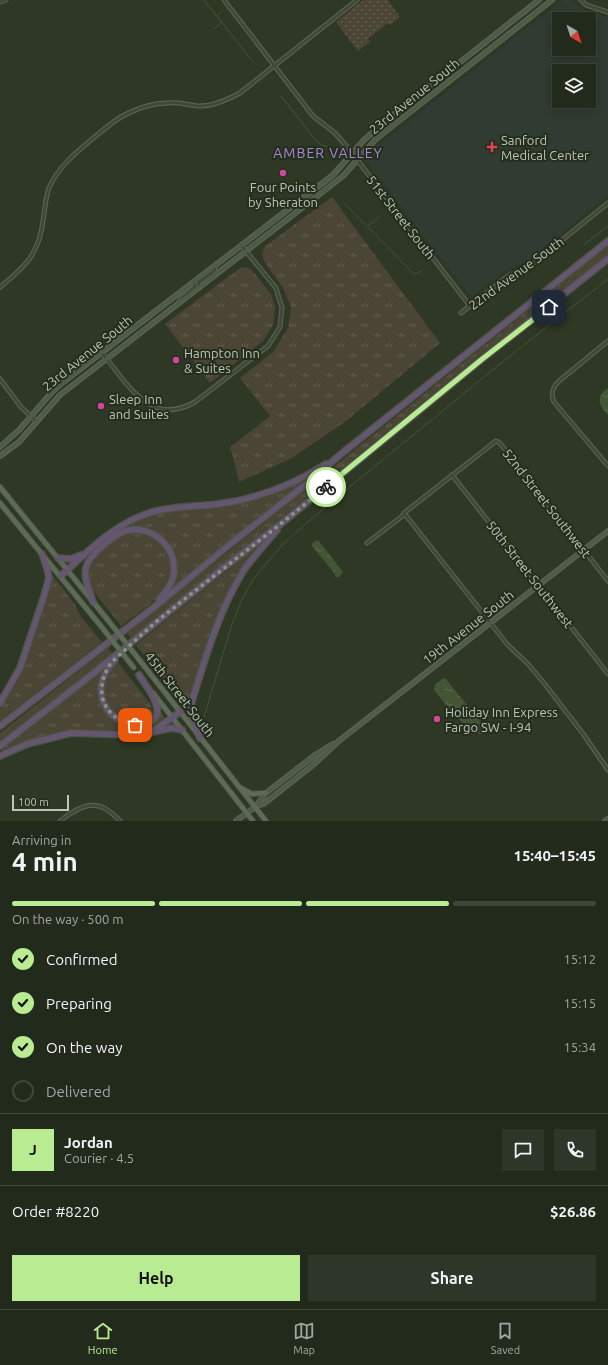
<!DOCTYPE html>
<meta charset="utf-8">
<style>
body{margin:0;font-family:Ubuntu,sans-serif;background:#2e3629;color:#f1f3f6;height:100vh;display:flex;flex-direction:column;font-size:15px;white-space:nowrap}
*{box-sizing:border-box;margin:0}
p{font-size:13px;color:#a2a7a3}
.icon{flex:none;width:22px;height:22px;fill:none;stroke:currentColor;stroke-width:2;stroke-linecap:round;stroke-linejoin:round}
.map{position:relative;height:821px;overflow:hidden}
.sheet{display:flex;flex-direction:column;background:#222a1c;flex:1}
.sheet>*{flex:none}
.needle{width:26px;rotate:141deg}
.buttons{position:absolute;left:552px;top:12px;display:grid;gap:8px}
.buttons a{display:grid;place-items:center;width:44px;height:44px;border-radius:0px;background:#222a1c;box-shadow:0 2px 10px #0003,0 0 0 1px #3f463b;font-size:20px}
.scale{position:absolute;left:12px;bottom:10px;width:57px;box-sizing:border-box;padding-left:4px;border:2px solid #bbc5b4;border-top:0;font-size:11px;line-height:14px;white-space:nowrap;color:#bbc5b4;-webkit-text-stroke:3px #252e1e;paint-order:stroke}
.pin{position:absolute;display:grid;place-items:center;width:34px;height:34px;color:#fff;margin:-17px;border-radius:8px;box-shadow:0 2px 6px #0006}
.courier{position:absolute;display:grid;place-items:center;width:40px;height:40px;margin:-20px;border:3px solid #b8eb92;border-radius:50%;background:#fff;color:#222;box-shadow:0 1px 5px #0007}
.head em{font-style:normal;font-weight:700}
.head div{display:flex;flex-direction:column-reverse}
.head{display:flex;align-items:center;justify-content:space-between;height:68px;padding:0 12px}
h1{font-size:26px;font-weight:700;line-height:30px}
.bar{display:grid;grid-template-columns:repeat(4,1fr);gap:6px 4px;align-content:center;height:48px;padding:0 12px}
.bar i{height:5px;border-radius:3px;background:#3f463b}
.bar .current{background:#b8eb92}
.bar p{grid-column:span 4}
.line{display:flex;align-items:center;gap:10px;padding:0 12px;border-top:1px solid #3f463b}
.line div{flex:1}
.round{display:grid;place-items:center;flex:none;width:42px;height:42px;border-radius:0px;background:#2e3629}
ol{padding:0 12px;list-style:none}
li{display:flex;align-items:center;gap:12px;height:44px}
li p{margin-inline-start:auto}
li .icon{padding:4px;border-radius:50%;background:#b8eb92;color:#111;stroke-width:4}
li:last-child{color:#a2a7a3}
li i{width:22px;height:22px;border:2px solid #3f463b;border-radius:50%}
.action{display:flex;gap:8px;margin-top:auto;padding:8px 12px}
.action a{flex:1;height:46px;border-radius:0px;background:#b8eb92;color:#111;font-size:16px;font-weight:700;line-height:46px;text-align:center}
.action a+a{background:#2e3629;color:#f1f3f6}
.tabs{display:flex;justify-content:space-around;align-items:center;height:56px;border-top:1px solid #3f463b;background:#222a1c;font-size:11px;color:#a2a7a3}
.tabs a{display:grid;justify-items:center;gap:2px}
.tabs .current{color:#b8eb92}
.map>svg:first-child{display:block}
.medical{fill:#303b31;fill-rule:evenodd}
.grass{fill:url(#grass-tufts)}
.park{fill:url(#park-dots)}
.water{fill:url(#water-ripples)}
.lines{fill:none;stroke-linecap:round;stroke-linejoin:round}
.stream{stroke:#435534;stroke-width:1}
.street-casing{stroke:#5e6757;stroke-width:5}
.secondary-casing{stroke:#5e6757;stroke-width:6}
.primary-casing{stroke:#4c5545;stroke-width:6}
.highway-casing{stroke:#4b5444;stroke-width:8}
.street{stroke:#404938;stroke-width:3}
.secondary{stroke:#4f5b47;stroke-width:4}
.primary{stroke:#5f6957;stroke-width:4.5}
.highway{stroke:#64566e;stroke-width:5.5}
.primary-bridge-casing{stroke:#4c5545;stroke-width:6;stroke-linecap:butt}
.primary-bridge{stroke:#5f6957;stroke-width:4.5}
.done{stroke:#8a9482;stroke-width:4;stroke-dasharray:0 7.2}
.route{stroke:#b8eb92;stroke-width:5}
.health-dot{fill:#e0444e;stroke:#252e1e;stroke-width:1.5}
.hotel-dot{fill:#d1479c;stroke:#252e1e;stroke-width:1.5}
.labels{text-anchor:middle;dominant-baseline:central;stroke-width:4;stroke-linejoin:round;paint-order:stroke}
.street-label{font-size:13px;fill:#bbc5b4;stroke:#252e1e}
.poi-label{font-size:13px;fill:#bbc5b4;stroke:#252e1e;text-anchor:start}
.neighbourhood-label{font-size:14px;letter-spacing:1px;fill:#a689d2;stroke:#252e1e}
</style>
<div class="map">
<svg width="608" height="821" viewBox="0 0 608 821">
<defs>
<pattern id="grass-tufts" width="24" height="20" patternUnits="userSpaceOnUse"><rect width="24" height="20" fill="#4a4535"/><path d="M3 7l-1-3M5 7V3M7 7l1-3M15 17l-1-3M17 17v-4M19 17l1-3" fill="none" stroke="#625e50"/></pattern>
<pattern id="park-dots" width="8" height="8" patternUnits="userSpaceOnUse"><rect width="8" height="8" fill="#4a4535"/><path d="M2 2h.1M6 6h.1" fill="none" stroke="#625e50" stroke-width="1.8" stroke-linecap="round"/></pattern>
<pattern id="water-ripples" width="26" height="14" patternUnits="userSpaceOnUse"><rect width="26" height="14" fill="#435534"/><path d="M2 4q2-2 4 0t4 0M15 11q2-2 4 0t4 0" fill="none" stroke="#5c6c4f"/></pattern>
</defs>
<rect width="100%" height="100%" fill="#2e3825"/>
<path class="medical" d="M 562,0 L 571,0 L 576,5 L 589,12 L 608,17 L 608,195 L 532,258 L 523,263 L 504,271 L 471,297 L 365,160 L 380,144 ZM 559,19 L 589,19 L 589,49 L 559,49 ZM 559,71 L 589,71 L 589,101 L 559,101 Z"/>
<g class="grass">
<polygon points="332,197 440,343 346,421 292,458 239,482 232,453 229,448 270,416 240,378 273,352 288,328 291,307 283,288 264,261 262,254 264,247"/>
<polygon points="608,246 608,255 131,639 127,633"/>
<polygon points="246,267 252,270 271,294 275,307 273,325 263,341 210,383 165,324 240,268"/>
<path d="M 299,482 L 302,484 L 175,585 L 174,583 C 176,577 178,569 177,562 C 174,546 160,529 143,528 C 137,528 130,529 124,529 L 123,527 L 151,515 L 169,511 L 220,506 L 244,502 Z"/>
<path d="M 138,532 C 153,535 160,540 167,553 C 185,586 143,609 121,626 L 90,587 L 87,569 L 93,557 L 114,539 L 128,533 Z"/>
<polygon points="259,544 261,546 232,586 189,702 189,708 190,717 176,699 166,683 136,645"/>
<polygon points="51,576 53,576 74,603 81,617 102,642 0,721 0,708 20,672"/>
<polygon points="108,648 113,654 0,742 0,733"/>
<path d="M 117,661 L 151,705 L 152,711 L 154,712 L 148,720 C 144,721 139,723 136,723 C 116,721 100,702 104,682 C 106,674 112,666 117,661 Z"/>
<path d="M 100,671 L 102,673 C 101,680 99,688 99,695 C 102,718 130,736 152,724 L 159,712 L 161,712 L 165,719 C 158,725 150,728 140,730 C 90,729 51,730 3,751 L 1,749 Z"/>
</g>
<polygon class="park" points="363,0 388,0 400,17 390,25 388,23 369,38 368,39 370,42 358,51 336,22"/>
<g class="water">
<path d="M 608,388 L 608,415 C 598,405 596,396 608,388 Z"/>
<polygon points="318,540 343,572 339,577 335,577 335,574 312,546 312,543"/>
<path d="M 445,678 L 480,721 L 483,725 L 483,732 L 482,734 C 469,735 442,700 434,690 L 435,685 L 442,679 Z"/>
</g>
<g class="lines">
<g class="stream">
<polyline points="204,0 253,62"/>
<polyline points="217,16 221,12"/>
<polyline points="215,28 222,22"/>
<polyline points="281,96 317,142 322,145 329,147"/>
<polyline points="345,204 413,273 416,274 422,270"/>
<polyline points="368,226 380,216"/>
<polyline points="584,245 608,226"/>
<polyline points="203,720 232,624 243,597 254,578 283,544 310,520 346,490 506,359 608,279"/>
</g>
<defs>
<g id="street">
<polyline points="224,0 313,116 335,133 348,148 470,306"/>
<polyline points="581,0 586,5 608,12"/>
<polyline points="0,2 6,0"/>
<path d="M 0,287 C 25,267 39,254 43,221 C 45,210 45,199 49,188 C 59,165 78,151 97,135 C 105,129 112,122 121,117 C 141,106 156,102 179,103 C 186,104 193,106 200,106 C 214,106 227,100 240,93 L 357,0"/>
<polyline points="199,287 198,283 214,271 216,264"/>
<polyline points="179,302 181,299 194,288 195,286 193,282"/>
<polyline points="461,313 508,276 530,266 608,203"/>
<path d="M 608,341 L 559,381 C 553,387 550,393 554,402 L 608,466"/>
<path d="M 102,353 C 127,383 150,428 195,402 L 268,346 L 280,327 L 282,308 L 276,288 L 241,245"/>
<polyline points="0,379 21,407 37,422"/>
<polyline points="452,475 608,674"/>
<polyline points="367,543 405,514"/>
<polyline points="608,581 500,443 496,441 404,513 507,644 528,664 544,683 584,735 608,770"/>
<path d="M 60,821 C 83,803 99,797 120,821"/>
</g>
<g id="secondary">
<polyline points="0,447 19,430 52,392 62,383 333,175 364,140 384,122 539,0"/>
<polyline points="0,456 19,442 60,395 329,187 343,176 376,139 552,0"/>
<polyline points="255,807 265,803 313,765 340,740 608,531"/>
<polyline points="236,821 255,807 266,793 315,755 333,744"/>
<polyline points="605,821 608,819"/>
</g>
<g id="primary">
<polyline points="0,487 107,619"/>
<polyline points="0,503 100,625"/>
<polyline points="141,662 266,821"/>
<polyline points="153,693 253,821"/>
<polyline points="239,787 252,794 266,793"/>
</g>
<g id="highway">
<polyline points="58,558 71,559 81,555"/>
<path d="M 61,576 C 87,552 114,524 149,513 C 171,506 195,507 218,504 C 257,499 293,485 326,464"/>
<path d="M 93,602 C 83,573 79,565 105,544 C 112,538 119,532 128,530 C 153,526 175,546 174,571 C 174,582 166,592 159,600"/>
<path d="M 115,660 C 107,667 101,679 101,690 C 102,732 167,735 156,704 C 153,694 145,684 139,675"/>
<polyline points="0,703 20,668 44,596 49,578 47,568 42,554"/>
<polyline points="0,726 157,605 229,545 310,481 341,454 608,241"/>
<polyline points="153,731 180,712"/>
<path d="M 200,738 C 195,725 190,715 192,701 C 206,656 219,610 244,570 C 254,556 266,543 277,530"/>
<polyline points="0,746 85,680 227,565 282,523 481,360 608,259"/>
<polyline points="0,756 27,744 71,733 137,735 172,728 182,730"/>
</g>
</defs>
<use href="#street" class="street-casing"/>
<use href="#secondary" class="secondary-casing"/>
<use href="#primary" class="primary-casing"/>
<use href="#highway" class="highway-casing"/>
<use href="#street" class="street"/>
<use href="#secondary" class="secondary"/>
<use href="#primary" class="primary"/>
<use href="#highway" class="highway"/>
<defs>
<g id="primary-bridge">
<polyline points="107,619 141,662"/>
<polyline points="100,625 134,668"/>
</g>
</defs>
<use href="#primary-bridge" class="primary-bridge-casing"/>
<use href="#primary-bridge" class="primary-bridge"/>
</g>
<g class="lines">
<path class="done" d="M 135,725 C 104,719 93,693 109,666 C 112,661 117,657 122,653 C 136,639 151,626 167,613 C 220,571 274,530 326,487"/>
<polyline class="route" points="326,487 481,360 549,307"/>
</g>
<path class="health-dot" d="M490 141h4v4h4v4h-4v4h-4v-4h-4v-4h4z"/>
<g class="hotel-dot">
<circle cx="283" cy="173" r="4"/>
<circle cx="176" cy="360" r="4"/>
<circle cx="101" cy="406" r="4"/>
<circle cx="437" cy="719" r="4"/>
</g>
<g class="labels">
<g class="street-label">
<text transform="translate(414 96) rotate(-39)">23rd Avenue South</text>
<text transform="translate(401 217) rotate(52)">51st Street South</text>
<text transform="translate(516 273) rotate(-36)">22nd Avenue South</text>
<text transform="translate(87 353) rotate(-39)">23rd Avenue South</text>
<text transform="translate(547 503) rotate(52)">52nd Street Southwest</text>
<text transform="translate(530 574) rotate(52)">50th Street Southwest</text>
<text transform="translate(468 627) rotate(-38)">19th Avenue South</text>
<text transform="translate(180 694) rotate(52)">45th Street South</text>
</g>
<g class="poi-label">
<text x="501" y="140">Sanford<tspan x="501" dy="15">Medical Center</tspan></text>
<text x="283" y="187" text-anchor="middle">Four Points<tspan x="283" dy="15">by Sheraton</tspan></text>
<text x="184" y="353">Hampton Inn<tspan x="184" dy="15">&amp; Suites</tspan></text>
<text x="109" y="399">Sleep Inn<tspan x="109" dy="15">and Suites</tspan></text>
<text x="445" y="712">Holiday Inn Express<tspan x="445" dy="15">Fargo SW - I-94</tspan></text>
</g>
<g class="neighbourhood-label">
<text x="328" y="153">AMBER VALLEY</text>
</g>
</g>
</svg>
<div class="buttons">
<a><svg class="needle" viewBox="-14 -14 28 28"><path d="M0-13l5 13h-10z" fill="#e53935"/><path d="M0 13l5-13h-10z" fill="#a2a7a3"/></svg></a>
<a><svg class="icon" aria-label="layers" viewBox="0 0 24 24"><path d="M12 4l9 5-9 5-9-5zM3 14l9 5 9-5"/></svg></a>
</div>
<div class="scale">100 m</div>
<div class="pin" style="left:135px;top:725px;background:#ea580c"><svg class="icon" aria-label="bag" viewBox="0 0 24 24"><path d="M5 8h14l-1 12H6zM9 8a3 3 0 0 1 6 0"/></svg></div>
<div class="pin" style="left:549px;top:307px;background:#1f2937"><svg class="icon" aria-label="home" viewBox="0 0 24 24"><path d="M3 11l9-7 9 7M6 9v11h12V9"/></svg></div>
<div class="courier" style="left:326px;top:487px"><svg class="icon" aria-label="bike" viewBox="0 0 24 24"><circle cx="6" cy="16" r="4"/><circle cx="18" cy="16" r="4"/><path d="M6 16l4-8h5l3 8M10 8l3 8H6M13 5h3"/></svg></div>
</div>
<section class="sheet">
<div class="head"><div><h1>4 min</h1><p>Arriving in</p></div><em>15:40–15:45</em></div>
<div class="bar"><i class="current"></i><i class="current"></i><i class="current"></i><i></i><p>On the way · 500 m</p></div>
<ol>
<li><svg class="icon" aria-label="check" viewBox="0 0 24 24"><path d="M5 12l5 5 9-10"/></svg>Confirmed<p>15:12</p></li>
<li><svg class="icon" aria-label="check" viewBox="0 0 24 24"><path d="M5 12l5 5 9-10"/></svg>Preparing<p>15:15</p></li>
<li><svg class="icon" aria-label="check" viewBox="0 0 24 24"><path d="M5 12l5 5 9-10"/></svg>On the way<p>15:34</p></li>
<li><i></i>Delivered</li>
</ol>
<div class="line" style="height:72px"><b class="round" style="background:#b8eb92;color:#111">J</b><div><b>Jordan</b><p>Courier · 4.5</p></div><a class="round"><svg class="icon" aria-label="chat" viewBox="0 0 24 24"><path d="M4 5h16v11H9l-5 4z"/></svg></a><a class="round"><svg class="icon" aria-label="phone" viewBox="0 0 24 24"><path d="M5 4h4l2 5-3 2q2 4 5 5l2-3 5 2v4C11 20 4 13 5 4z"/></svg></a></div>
<div class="line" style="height:52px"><div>Order #8220</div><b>$26.86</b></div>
<div class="action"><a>Help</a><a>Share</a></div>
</section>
<nav class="tabs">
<a class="current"><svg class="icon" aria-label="home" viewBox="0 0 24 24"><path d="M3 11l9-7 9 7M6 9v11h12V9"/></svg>Home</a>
<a><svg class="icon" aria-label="map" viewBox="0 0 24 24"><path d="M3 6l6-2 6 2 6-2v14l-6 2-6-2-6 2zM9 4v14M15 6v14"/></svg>Map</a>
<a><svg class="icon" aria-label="saved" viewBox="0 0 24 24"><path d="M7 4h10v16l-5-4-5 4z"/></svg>Saved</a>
</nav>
